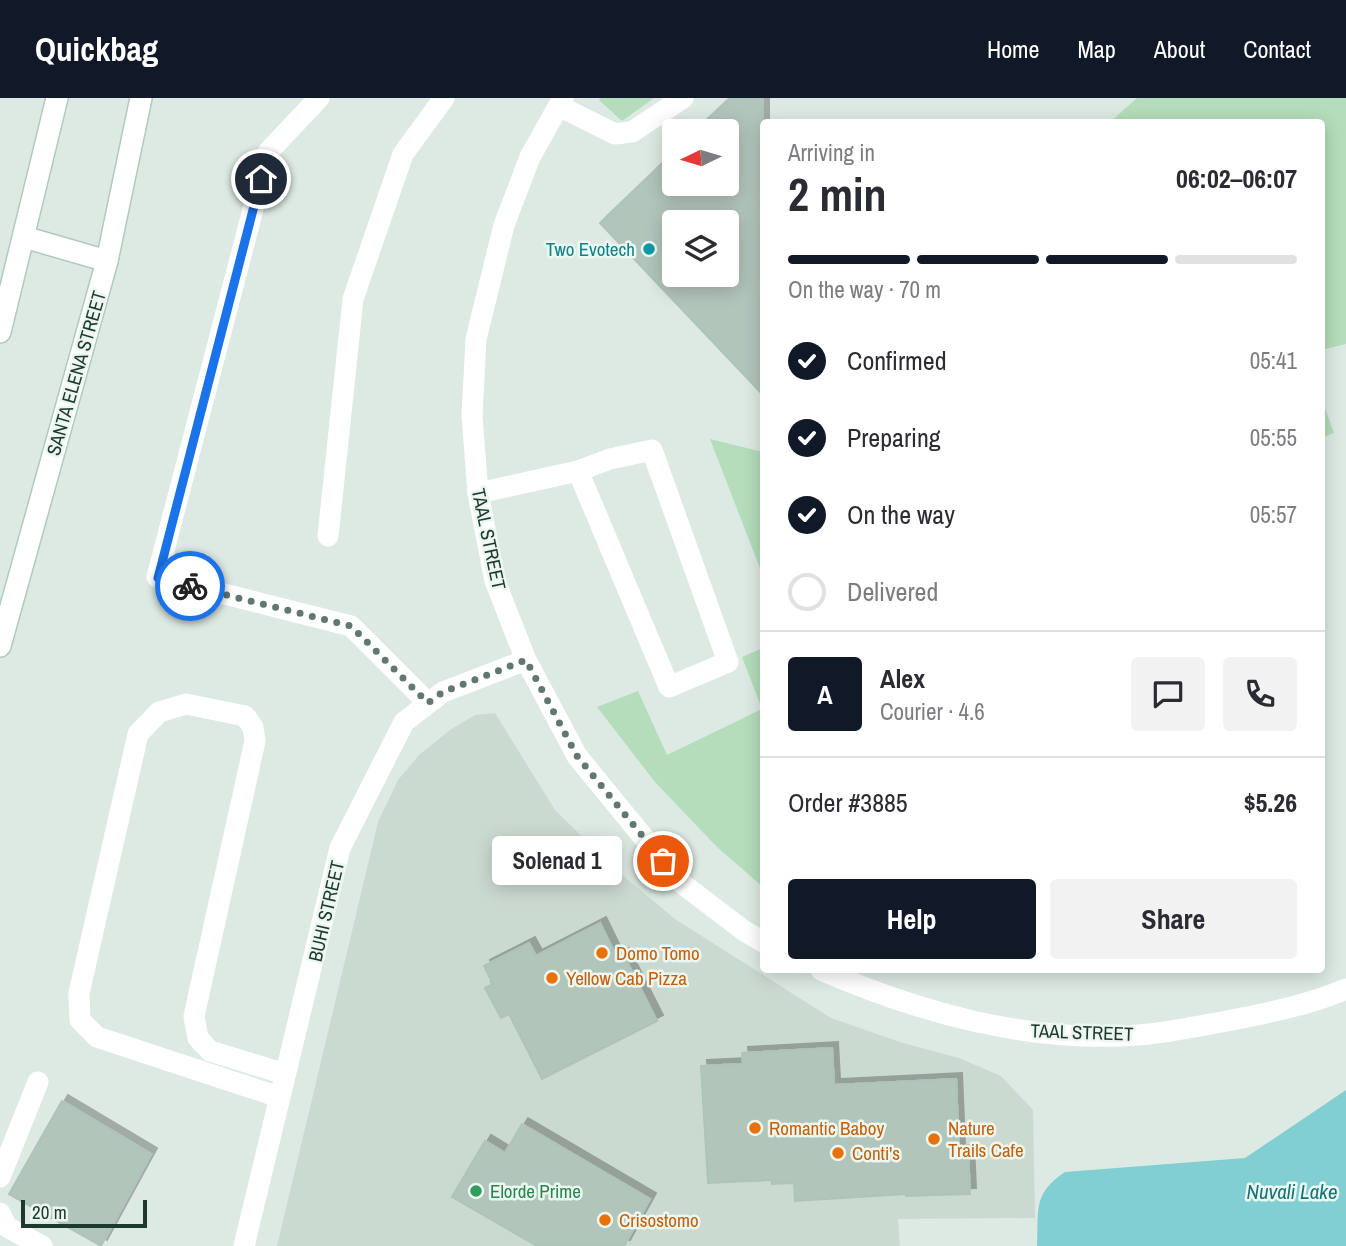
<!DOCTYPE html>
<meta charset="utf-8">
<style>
body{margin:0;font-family:"Archivo Narrow",sans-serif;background:#f2f2f3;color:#2b2b33;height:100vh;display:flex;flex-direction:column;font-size:26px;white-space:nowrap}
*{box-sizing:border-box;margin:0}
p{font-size:23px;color:#7c7c81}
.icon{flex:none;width:38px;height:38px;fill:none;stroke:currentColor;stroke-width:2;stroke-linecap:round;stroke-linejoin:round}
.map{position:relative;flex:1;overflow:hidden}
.drawer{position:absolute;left:760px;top:21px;width:565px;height:854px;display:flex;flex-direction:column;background:#fff;border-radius:7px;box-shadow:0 4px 18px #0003}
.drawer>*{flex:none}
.needle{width:46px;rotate:265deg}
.buttons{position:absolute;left:662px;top:21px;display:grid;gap:14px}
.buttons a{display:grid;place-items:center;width:77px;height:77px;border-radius:7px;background:#fff;box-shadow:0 4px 18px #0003;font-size:35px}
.scale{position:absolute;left:21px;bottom:18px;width:126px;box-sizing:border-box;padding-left:7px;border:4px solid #1e3a2f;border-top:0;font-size:19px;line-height:24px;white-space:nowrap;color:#1e3a2f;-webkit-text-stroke:5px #edf7f1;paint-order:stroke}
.pin{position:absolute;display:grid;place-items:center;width:60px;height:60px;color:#fff;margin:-30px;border:4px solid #fff;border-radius:50%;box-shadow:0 2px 7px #0007}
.courier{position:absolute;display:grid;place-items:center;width:70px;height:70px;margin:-35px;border:5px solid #1a73e8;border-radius:50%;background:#fff;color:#222;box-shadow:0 2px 9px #0007}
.bubble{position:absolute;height:49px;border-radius:7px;background:#fff;box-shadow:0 4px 18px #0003;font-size:23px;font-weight:700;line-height:49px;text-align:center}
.headline em{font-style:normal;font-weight:700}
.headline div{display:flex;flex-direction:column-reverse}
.headline{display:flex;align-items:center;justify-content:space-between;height:119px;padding:0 28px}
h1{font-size:46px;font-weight:700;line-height:52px}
.bar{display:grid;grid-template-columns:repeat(4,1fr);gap:10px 7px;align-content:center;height:84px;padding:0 28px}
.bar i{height:9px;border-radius:5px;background:#e1e1e2}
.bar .selected{background:#111827}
.bar p{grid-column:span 4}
.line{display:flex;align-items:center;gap:18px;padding:0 28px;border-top:2px solid #e1e1e2}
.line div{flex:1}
.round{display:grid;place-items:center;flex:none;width:74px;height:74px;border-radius:7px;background:#f2f2f3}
ol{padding:0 28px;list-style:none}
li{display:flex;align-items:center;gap:21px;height:77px}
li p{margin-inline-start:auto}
li .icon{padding:7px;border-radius:50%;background:#111827;color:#fff;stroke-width:4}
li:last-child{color:#7c7c81}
li i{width:38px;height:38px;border:4px solid #e1e1e2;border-radius:50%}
.button{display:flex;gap:14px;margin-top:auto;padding:14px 28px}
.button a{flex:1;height:80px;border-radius:7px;background:#111827;color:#fff;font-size:28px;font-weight:700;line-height:80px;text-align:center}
.button a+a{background:#f2f2f3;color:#2b2b33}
header{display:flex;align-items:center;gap:42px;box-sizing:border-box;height:98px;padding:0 35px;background:#111827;color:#fff}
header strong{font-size:33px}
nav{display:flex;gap:38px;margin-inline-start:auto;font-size:24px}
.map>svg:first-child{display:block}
.built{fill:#cbdad1}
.green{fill:#b4ddbb}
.water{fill:#81cfd3}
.building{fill:#b2c5bb;stroke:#afc4b9;stroke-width:2;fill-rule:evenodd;filter:url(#shadow)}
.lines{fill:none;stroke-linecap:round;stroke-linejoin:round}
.secondary-casing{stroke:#b0cabe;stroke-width:24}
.lane{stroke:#fff;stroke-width:21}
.street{stroke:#fff;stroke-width:21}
.secondary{stroke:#fff;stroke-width:21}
.done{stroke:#61786e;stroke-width:7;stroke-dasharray:0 12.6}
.route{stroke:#1a73e8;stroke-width:9}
.culture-dot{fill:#0f9aa8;stroke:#edf7f1;stroke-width:2.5}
.food-dot{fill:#e8710a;stroke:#edf7f1;stroke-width:2.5}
.leisure-dot{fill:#2e9e5b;stroke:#edf7f1;stroke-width:2.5}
.labels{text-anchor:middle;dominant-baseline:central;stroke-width:5;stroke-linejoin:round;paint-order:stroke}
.culture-label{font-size:19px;fill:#0d838f;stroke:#edf7f1;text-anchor:end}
.street-label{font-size:19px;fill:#1e3a2f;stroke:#edf7f1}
.food-label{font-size:19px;fill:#c56008;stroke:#edf7f1;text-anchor:start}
.leisure-label{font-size:19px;fill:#27864d;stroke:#edf7f1;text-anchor:start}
.water-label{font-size:21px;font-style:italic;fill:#167278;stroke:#edf7f1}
</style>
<header>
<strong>Quickbag</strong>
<nav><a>Home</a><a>Map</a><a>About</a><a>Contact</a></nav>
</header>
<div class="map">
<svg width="1346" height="1148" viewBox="0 0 1346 1148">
<defs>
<filter id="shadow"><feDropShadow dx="6" dy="-6" stdDeviation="0" flood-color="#0004"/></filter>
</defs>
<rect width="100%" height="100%" fill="#ddeae3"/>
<polygon class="built" points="495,615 555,712 614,770 675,821 831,920 903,945 959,960 1001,978 1033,1012 1035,1120 898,1121 900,1148 277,1148 378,724 398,682 419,657 450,632 475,617"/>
<g class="green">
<polygon points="600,0 654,0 622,23 599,2"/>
<polygon points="1137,0 1346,0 1346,246 1321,252 1321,24 1110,24"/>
<polygon points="1321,299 1334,335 1321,340"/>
<polygon points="710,341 763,354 763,478"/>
<polygon points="763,550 763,789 717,749 655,684 597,609 638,593 667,657 762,611 742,559"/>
<polygon points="951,872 1019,872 1020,875 961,875"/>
</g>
<path class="water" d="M 1346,992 L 1346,1148 L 1037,1148 C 1039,1112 1032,1096 1065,1074 L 1245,1060 Z"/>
<g class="building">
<path d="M 730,0 L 763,0 L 763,297 L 600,125 L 674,54 L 674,86 L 726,86 L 726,33 L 695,33 ZM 674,124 L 726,124 L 726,177 L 674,177 Z"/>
<polygon points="600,825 617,860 623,856 657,923 542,981 509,916 501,920 485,890 493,886 484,868 529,845 536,858"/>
<polygon points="832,950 834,987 956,981 959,1053 968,1053 970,1096 906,1098 906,1096 795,1103 794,1085 772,1086 772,1082 708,1085 701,968 743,966 742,955"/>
<polygon points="62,1003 151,1056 101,1148 9,1096"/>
<polygon points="522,1026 650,1101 624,1148 537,1148 452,1099 485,1043 505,1055"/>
</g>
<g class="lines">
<defs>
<g id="secondary">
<polyline points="24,139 107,163"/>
<polyline points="0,234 57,0"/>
<polyline points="0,548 107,163 141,0"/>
</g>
</defs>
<use href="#secondary" class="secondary-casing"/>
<g class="lane">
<polyline points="319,0 268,54 157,479 351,528 428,605"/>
<polyline points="559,8 615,36 632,34 683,0"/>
<polyline points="478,395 578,373 610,361 652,352 728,564 669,589 578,373"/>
<polyline points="328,438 353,201 403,56 444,0"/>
<polyline points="279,999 97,939 80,922 79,895 138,636 159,614 186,606 245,618 253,629 255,643 194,918 198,940 210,953 285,976"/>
<polyline points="0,1079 38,984"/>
<polyline points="0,1115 7,1129 42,1148"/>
</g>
<g class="street">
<polyline points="563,0 530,59 504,127 476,241 472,318 478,395 495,483 526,562 577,658 680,784 743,832 763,844"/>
<path d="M 821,872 C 921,915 1028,945 1138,937 C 1168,935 1198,928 1227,923 C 1267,915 1309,907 1346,891"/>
<polyline points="244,1148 340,750 404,624 443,594 526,562"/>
</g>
<use href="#secondary" class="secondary"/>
</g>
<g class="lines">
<polyline class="done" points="190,488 351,528 428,605 443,594 526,562 577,658 663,763"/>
<polyline class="route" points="190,488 158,480 261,81"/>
</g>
<circle class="culture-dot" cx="649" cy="151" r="7"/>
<g class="food-dot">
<circle cx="602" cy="855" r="7"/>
<circle cx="552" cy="880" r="7"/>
<circle cx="755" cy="1030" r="7"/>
<circle cx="934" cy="1041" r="7"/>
<circle cx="838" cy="1055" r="7"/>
<circle cx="605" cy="1122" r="7"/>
</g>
<circle class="leisure-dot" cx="476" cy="1093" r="7"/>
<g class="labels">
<g class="culture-label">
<text x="635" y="151">Two Evotech</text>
</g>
<g class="street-label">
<text transform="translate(76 275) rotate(-74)">SANTA ELENA STREET</text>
<text transform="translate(489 441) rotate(78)">TAAL STREET</text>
<text transform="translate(326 813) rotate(-77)">BUHI STREET</text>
<text transform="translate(1082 934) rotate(2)">TAAL STREET</text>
</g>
<g class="food-label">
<text x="616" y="855">Domo Tomo</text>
<text x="566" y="880">Yellow Cab Pizza</text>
<text x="769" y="1030">Romantic Baboy</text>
<text x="948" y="1030">Nature<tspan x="948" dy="22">Trails Cafe</tspan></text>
<text x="852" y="1055">Conti's</text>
<text x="619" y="1122">Crisostomo</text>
</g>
<g class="leisure-label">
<text x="490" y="1093">Elorde Prime</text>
</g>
<g class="water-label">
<text x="1292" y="1093">Nuvali Lake</text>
</g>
</g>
</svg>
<div class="buttons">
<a><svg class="needle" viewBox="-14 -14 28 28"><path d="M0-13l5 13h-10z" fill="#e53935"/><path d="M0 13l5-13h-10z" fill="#7c7c81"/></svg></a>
<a><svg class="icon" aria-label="layers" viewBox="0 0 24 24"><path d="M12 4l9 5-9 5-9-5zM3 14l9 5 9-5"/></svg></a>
</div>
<div class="scale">20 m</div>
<div class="pin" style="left:663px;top:763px;background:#ea580c"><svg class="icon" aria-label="bag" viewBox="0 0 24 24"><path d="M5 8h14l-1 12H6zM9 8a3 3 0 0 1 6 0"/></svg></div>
<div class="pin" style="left:261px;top:81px;background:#1f2937"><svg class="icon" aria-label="home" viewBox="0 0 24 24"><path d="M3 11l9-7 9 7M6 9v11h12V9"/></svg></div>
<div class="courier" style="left:190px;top:488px"><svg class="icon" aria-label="bike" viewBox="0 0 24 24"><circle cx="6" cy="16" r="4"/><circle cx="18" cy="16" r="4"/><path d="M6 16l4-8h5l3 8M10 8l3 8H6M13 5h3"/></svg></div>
<div class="bubble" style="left:492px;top:738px;width:130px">Solenad 1</div>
<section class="drawer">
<div class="headline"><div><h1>2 min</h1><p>Arriving in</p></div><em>06:02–06:07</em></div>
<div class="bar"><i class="selected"></i><i class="selected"></i><i class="selected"></i><i></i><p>On the way · 70 m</p></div>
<ol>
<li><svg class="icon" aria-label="check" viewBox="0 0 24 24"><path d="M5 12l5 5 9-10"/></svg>Confirmed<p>05:41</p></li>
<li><svg class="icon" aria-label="check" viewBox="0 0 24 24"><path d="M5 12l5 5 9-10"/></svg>Preparing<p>05:55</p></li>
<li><svg class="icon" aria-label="check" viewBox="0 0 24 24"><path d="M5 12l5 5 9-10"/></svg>On the way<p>05:57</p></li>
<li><i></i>Delivered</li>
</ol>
<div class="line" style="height:126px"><b class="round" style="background:#111827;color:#fff">A</b><div><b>Alex</b><p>Courier · 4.6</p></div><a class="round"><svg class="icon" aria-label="chat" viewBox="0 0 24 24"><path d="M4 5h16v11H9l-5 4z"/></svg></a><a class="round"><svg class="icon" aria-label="phone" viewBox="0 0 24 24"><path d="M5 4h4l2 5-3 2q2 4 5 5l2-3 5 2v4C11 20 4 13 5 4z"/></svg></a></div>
<div class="line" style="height:91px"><div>Order #3885</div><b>$5.26</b></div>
<div class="button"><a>Help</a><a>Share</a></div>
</section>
</div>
